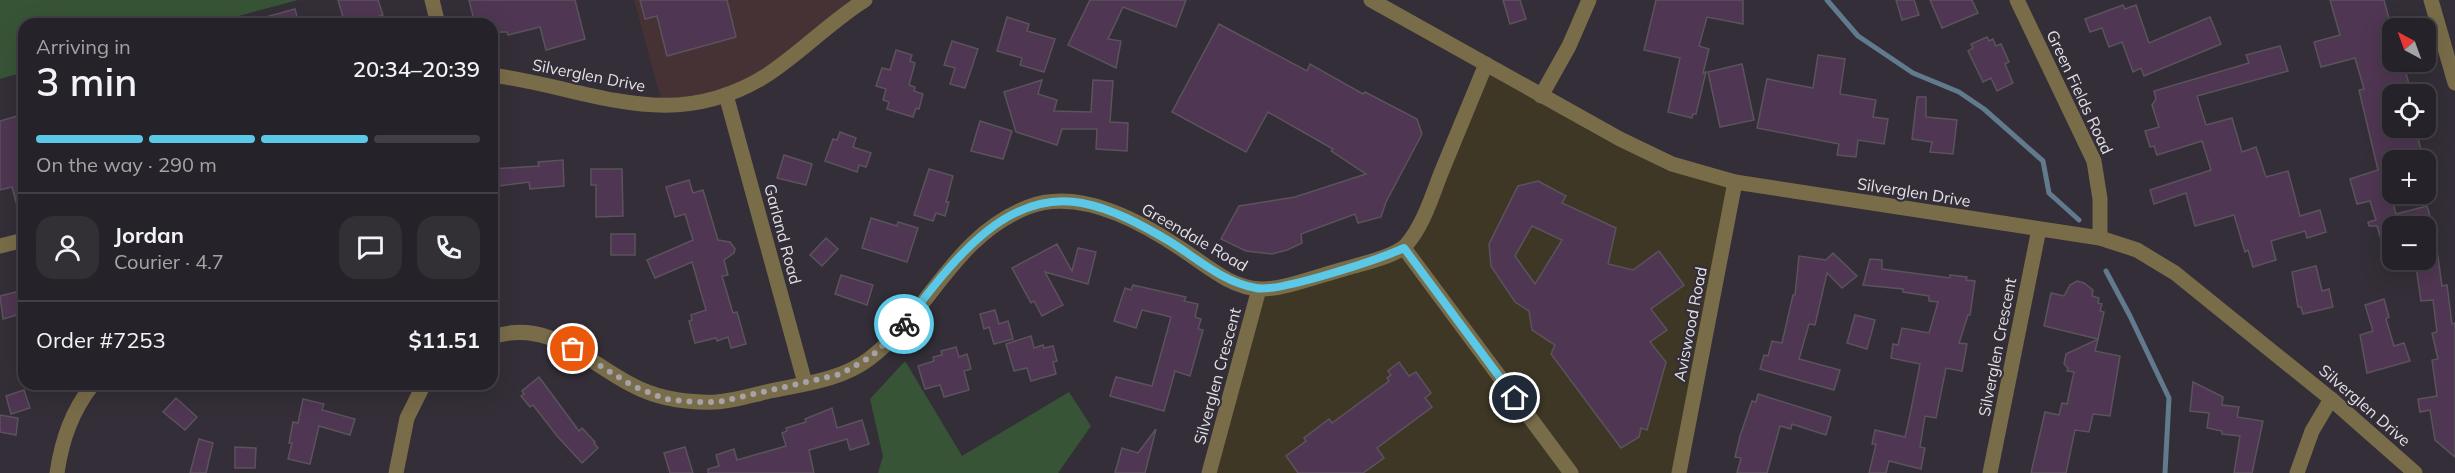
<!DOCTYPE html>
<meta charset="utf-8">
<style>
body{margin:0;font-family:Mulish,sans-serif;background:#322f35;color:#f1f3f6;height:100vh;display:flex;flex-direction:column;font-size:22px;white-space:nowrap}
*{box-sizing:border-box;margin:0}
p{font-size:20px;color:#a4a4a8}
.icon{flex:none;width:33px;height:33px;fill:none;stroke:currentColor;stroke-width:2;stroke-linecap:round;stroke-linejoin:round}
.map{position:relative;flex:1;overflow:hidden}
.side{position:absolute;left:18px;top:18px;width:480px;height:372px;display:flex;flex-direction:column;background:#262229;border-radius:18px;box-shadow:0 6px 24px #0002,0 0 0 2px #423f46}
.side>*{flex:none}
.needle{width:39px;rotate:319deg}
.tools{position:absolute;left:2382px;top:18px;display:grid;gap:12px}
.tools a{display:grid;place-items:center;width:54px;height:54px;border-radius:12px;background:#262229;box-shadow:0 6px 24px #0002,0 0 0 2px #423f46;font-size:30px}
.pin{position:absolute;display:grid;place-items:center;width:51px;height:51px;color:#fff;margin:-26px;border:3px solid #fff;border-radius:50%;box-shadow:0 2px 6px #0007}
.courier{position:absolute;display:grid;place-items:center;width:60px;height:60px;margin:-30px;border:4px solid #5ac8e6;border-radius:50%;background:#fff;color:#222;box-shadow:0 2px 8px #0007}
.summary em{font-style:normal;font-weight:600}
.summary div{display:flex;flex-direction:column-reverse}
.summary{display:flex;align-items:center;justify-content:space-between;height:102px;padding:0 18px}
h1{font-size:39px;font-weight:600;line-height:45px}
.bar{display:grid;grid-template-columns:repeat(4,1fr);gap:9px 6px;align-content:center;height:72px;padding:0 18px}
.bar i{height:8px;border-radius:4px;background:#423f46}
.bar .active{background:#5ac8e6}
.bar p{grid-column:span 4}
.line{display:flex;align-items:center;gap:15px;padding:0 18px;border-top:2px solid #423f46}
.line div{flex:1}
.round{display:grid;place-items:center;flex:none;width:63px;height:63px;border-radius:18px;background:#322f35}
.map>svg:first-child{display:block}
.commercial{fill:#3e3726}
.industrial{fill:#463235}
.green{fill:#385437}
.lines{fill:none;stroke-linecap:round;stroke-linejoin:round}
.stream{stroke:#627a8d;stroke-width:5}
.building{fill:#4f3652;stroke:#5b535c;stroke-width:1.5;fill-rule:evenodd}
.minor{stroke:#796c49;stroke-width:15}
.done{stroke:#a5a2a9;stroke-width:6;stroke-dasharray:0 10.8}
.route{stroke:#5ac8e6;stroke-width:8}
.labels{text-anchor:middle;dominant-baseline:central;stroke-width:4.5;stroke-linejoin:round;paint-order:stroke}
.street-label{font-size:16px;fill:#e3e0e6;stroke:#332e37}
</style>
<div class="map">
<svg width="2455" height="473" viewBox="0 0 2455 473">
<rect width="100%" height="100%" fill="#332e37"/>
<polygon class="commercial" points="1486,65 1621,139 1736,182 1680,473 1209,473 1259,288 1404,248"/>
<polygon class="industrial" points="634,0 866,0 765,76 663,107"/>
<g class="green">
<polygon points="0,0 298,0 209,24 24,24 24,72 0,79"/>
<polygon points="905,361 962,456 1069,392 1091,426 1058,473 878,473 883,456 870,399"/>
</g>
<g class="lines">
<g class="stream">
<polyline points="1827,0 1858,36 1913,73 1959,92 1984,109 2043,161 2049,193 2079,220"/>
<polyline points="2106,271 2130,316 2169,398 2165,473"/>
</g>
</g>
<g class="building">
<polygon points="338,0 378,0 383,15 370,19 372,24 345,24"/>
<polygon points="469,0 575,0 585,39 546,50 540,27 508,35 507,32 502,32 492,34 492,24 475,24"/>
<polygon points="640,0 727,0 736,37 667,56 657,16 645,19"/>
<polygon points="1090,0 1186,0 1176,27 1123,7 1108,39 1121,41 1116,68 1068,45"/>
<polygon points="1503,0 1520,0 1526,19 1510,24"/>
<polygon points="1656,0 1743,0 1743,24 1707,17 1699,46 1709,49 1703,73 1706,72 1696,114 1693,114 1692,118 1668,112 1680,58 1644,50"/>
<polygon points="1896,0 1914,0 1919,15 1902,20"/>
<polygon points="1930,0 1972,0 1978,13 1942,28"/>
<polygon points="2330,0 2384,0 2392,30 2392,69 2404,66 2409,84 2392,89 2392,92 2383,95 2392,128 2415,128 2424,160 2392,160 2392,179 2387,180 2396,214 2427,206 2433,226 2392,226 2392,236 2381,239 2377,226 2369,226 2368,222 2376,220 2370,201 2357,204 2350,179 2378,170 2359,90 2364,89 2355,58 2321,67 2314,42 2340,35"/>
<polygon points="2123,5 2125,9 2136,5 2149,43 2210,17 2221,44 2144,76 2141,68 2133,72 2122,42 2109,47 2102,28 2090,32 2085,19"/>
<polygon points="295,9 299,24 255,24 255,20"/>
<polygon points="1007,17 1029,24 1027,31 1055,39 1044,72 1020,65 1022,58 997,51"/>
<polygon points="1219,24 1307,71 1310,64 1363,94 1365,92 1417,119 1422,134 1386,202 1381,217 1358,223 1355,214 1301,234 1302,243 1287,250 1272,254 1246,251 1221,239 1239,206 1295,197 1366,174 1331,151 1333,149 1268,112 1246,152 1172,112"/>
<polygon points="1987,37 1989,41 1993,39 1996,46 2001,44 2009,62 2005,64 2013,83 1997,91 1991,78 1983,82 1968,51 1973,48 1971,44"/>
<polygon points="952,41 978,49 965,88 950,84 955,68 944,65"/>
<polygon points="2280,46 2288,71 2197,96 2206,125 2232,118 2242,152 2256,147 2266,177 2288,171 2300,216 2320,210 2326,232 2307,238 2305,231 2271,241 2276,260 2253,267 2248,250 2245,252 2234,215 2195,226 2186,193 2154,204 2150,190 2211,170 2202,141 2157,155 2154,146 2150,147 2145,131 2159,127 2152,105 2156,99 2154,91 2249,63 2246,55"/>
<polygon points="896,50 912,55 910,61 915,63 909,85 915,87 914,91 923,94 919,109 916,108 913,117 887,109 889,102 883,100 886,89 876,86 882,68 890,70"/>
<polygon points="1818,55 1845,59 1840,94 1876,100 1873,117 1888,119 1884,144 1858,140 1856,157 1837,155 1839,144 1757,128 1767,79 1813,88"/>
<polygon points="1742,64 1754,120 1720,127 1708,72"/>
<polygon points="1042,80 1038,94 1057,100 1054,111 1091,112 1093,80 1113,81 1110,122 1128,123 1127,151 1096,149 1097,129 1062,129 1057,145 1016,132 1004,92"/>
<polygon points="1917,97 1926,97 1926,117 1957,120 1953,154 1930,152 1932,142 1912,139"/>
<polygon points="24,114 24,215 20,216 12,187 0,190 0,121"/>
<polygon points="980,121 1012,131 1003,159 971,151"/>
<polygon points="840,132 856,138 853,147 871,153 866,167 859,165 857,172 825,161 833,139 837,140"/>
<polygon points="784,155 812,164 806,185 777,178"/>
<polygon points="563,160 564,186 530,189 529,182 492,187 492,169 539,166 538,162"/>
<polygon points="591,169 622,169 623,216 596,217 596,185 591,185"/>
<polygon points="929,169 953,176 946,202 949,202 945,216 936,213 933,221 914,215"/>
<polygon points="689,180 693,193 703,190 718,240 730,242 735,249 734,253 724,260 728,275 722,276 733,313 737,312 746,344 731,348 728,337 717,341 716,338 695,343 689,321 692,320 691,315 706,310 692,262 655,278 647,260 693,240 685,214 675,217 666,187"/>
<path d="M 1538,181 L 1566,196 L 1562,203 L 1616,228 L 1608,264 L 1633,270 L 1659,251 L 1684,285 L 1651,309 L 1667,330 L 1650,342 L 1666,362 L 1647,430 L 1641,428 L 1639,437 L 1621,448 L 1551,354 L 1555,345 L 1532,330 L 1529,311 L 1515,302 L 1491,266 L 1489,244 L 1518,186 ZM 1532,226 L 1562,240 L 1535,284 L 1515,256 Z"/>
<polygon points="871,218 897,226 898,222 918,228 907,262 862,248"/>
<polygon points="2426,228 2434,228 2442,286 2447,285 2452,324 2455,323 2455,457 2435,440 2430,410 2420,412 2418,399 2437,396 2432,360 2438,359 2432,333 2437,332 2433,300 2421,301 2415,260 2426,260"/>
<rect x="611" y="234" width="24" height="21"/>
<polygon points="826,238 838,249 822,266 810,255"/>
<polygon points="1057,244 1072,271 1078,248 1096,252 1088,284 1045,272 1063,305 1042,316 1034,301 1031,303 1012,268"/>
<polygon points="1833,253 1857,276 1842,288 1827,273 1815,325 1809,324 1799,359 1840,370 1834,390 1760,369 1764,355 1768,356 1772,341 1782,343 1793,295 1795,295 1799,256 1826,260"/>
<polygon points="1870,259 1882,260 1882,269 1950,278 1950,275 1967,277 1966,280 1975,281 1970,315 1968,315 1959,343 1967,344 1962,371 1946,368 1936,418 1925,416 1920,447 1925,448 1921,469 1889,461 1886,473 1869,473 1876,444 1872,444 1875,430 1905,437 1911,410 1920,364 1891,358 1893,344 1898,345 1902,328 1929,333 1938,302 1929,301 1929,296 1903,292 1903,289 1863,285"/>
<polygon points="2316,266 2322,291 2329,289 2333,307 2303,314 2301,307 2298,307 2292,272"/>
<polygon points="841,275 873,285 867,305 835,294"/>
<polygon points="2077,281 2084,283 2093,290 2092,296 2099,298 2098,303 2102,304 2100,311 2104,312 2098,339 2044,326 2051,293 2064,296 2070,285"/>
<polygon points="1133,285 1186,297 1184,301 1198,304 1195,317 1201,319 1198,329 1203,330 1190,376 1175,371 1164,411 1110,396 1116,377 1152,386 1171,317 1142,310 1136,328 1114,321 1125,288 1131,290"/>
<polygon points="24,290 24,313 3,319 0,296"/>
<polygon points="2384,299 2389,317 2386,319 2394,346 2404,343 2410,361 2367,373 2360,335 2373,331 2365,305"/>
<polygon points="995,310 999,324 1008,321 1013,339 994,344 989,327 984,329 980,314"/>
<polygon points="1855,315 1875,320 1867,349 1847,343"/>
<polygon points="1031,336 1034,348 1043,345 1044,348 1053,346 1057,361 1053,362 1056,374 1031,381 1027,368 1014,371 1006,344"/>
<polygon points="2098,339 2095,351 2120,356 2110,416 2093,414 2089,432 2075,430 2066,473 2031,473 2045,412 2059,415 2062,403 2067,404 2074,372 2067,371 2068,368 2064,364 2066,354"/>
<polygon points="956,347 959,357 967,354 971,369 964,371 969,390 944,397 940,385 925,389 918,366 934,361 933,357 942,355 941,351"/>
<polygon points="1399,362 1409,376 1416,372 1431,393 1425,398 1432,407 1377,448 1384,458 1363,473 1298,473 1286,456 1306,441 1304,438 1329,419 1332,423 1389,381 1387,378 1391,375 1388,371"/>
<polygon points="539,377 579,431 582,428 595,442 594,443 598,448 582,463 558,437 533,405 530,407 521,396 524,394 522,391"/>
<polygon points="2193,382 2223,397 2222,405 2239,407 2237,417 2263,421 2252,473 2234,473 2240,436 2222,434 2222,431 2207,428 2209,413 2190,411"/>
<polygon points="24,390 30,408 11,414 6,396"/>
<polygon points="1758,394 1831,417 1826,435 1792,424 1791,429 1780,426 1767,473 1737,473 1741,458 1735,457 1740,436 1752,401 1756,402"/>
<polygon points="176,398 197,417 185,430 163,412"/>
<polygon points="303,399 324,404 322,410 355,419 350,435 319,426 310,464 288,459 292,443 289,443 293,422 298,423"/>
<polygon points="832,408 837,428 862,420 869,444 850,450 847,439 809,450 814,473 708,473 708,469 719,466 716,455 734,449 737,460 786,446 782,433 787,431 786,428 806,422 805,419"/>
<polygon points="0,415 18,418 16,435 0,432"/>
<polygon points="1156,429 1145,473 1115,473 1122,448 1138,453"/>
<polygon points="199,439 213,443 206,473 190,473"/>
<polygon points="235,447 256,448 255,468 235,468"/>
<polygon points="685,447 693,473 670,473 664,453"/>
</g>
<g class="lines">
<g class="minor">
<polyline points="432,0 438,24"/>
<polyline points="1371,0 1620,139 1672,164 1735,182 2100,238 2137,250 2175,273 2331,399 2415,473"/>
<polyline points="2017,0 2094,161 2100,199 2100,238"/>
<polyline points="2431,0 2455,83"/>
<path d="M 492,75 C 591,88 670,136 767,75 C 802,52 830,22 865,0"/>
<polyline points="726,95 805,383"/>
<polyline points="1541,96 1569,46 1589,0"/>
<polyline points="0,246 24,240"/>
<polyline points="1404,248 1571,473"/>
<path d="M 492,337 C 549,318 585,361 632,385 C 658,399 686,403 716,402 C 734,401 752,395 770,391 C 803,384 841,380 869,359 C 929,314 952,237 1028,207 C 1080,187 1142,222 1183,250 C 1206,265 1231,288 1260,289 C 1282,290 1321,275 1344,269 C 1360,264 1395,257 1406,245 C 1423,226 1432,196 1441,173 C 1456,136 1471,100 1486,64"/>
<path d="M 57,473 C 62,439 72,411 93,384"/>
<polyline points="396,473 407,418 424,384"/>
<polyline points="1209,473 1259,289"/>
<polyline points="1679,473 1735,182"/>
<polyline points="1990,473 2039,229"/>
<polyline points="2297,473 2312,431 2331,399"/>
</g>
</g>
<g class="lines">
<polyline class="done" points="573,349 633,386 665,399 694,402 719,402 841,374 872,356 904,324"/>
<path class="route" d="M 904,324 C 947,270 1002,188 1082,203 C 1113,209 1142,225 1169,241 C 1197,258 1222,282 1256,288 C 1278,293 1380,259 1404,248 L 1515,398"/>
</g>
<g class="labels">
<g class="street-label">
<text transform="translate(589 75) rotate(11)">Silverglen Drive</text>
<text transform="translate(2080 92) rotate(65)">Green Fields Road</text>
<text transform="translate(1914 192) rotate(9)">Silverglen Drive</text>
<text transform="translate(783 234) rotate(75)">Garland Road</text>
<text transform="translate(1195 237) rotate(30)">Greendale Road</text>
<text transform="translate(1690 324) rotate(-79)">Aviswood Road</text>
<text transform="translate(1997 347) rotate(-79)">Silverglen Crescent</text>
<text transform="translate(1217 376) rotate(-75)">Silverglen Crescent</text>
<text transform="translate(2365 405) rotate(41)">Silverglen Drive</text>
</g>
</g>
</svg>
<div class="tools">
<a><svg class="needle" viewBox="-14 -14 28 28"><path d="M0-13l5 13h-10z" fill="#e53935"/><path d="M0 13l5-13h-10z" fill="#a4a4a8"/></svg></a>
<a><svg class="icon" aria-label="locate" viewBox="0 0 24 24"><circle cx="12" cy="12" r="6"/><path d="M12 2v4M12 18v4M2 12h4M18 12h4"/></svg></a>
<a>+</a>
<a>−</a>
</div>
<div class="pin" style="left:573px;top:349px;background:#ea580c"><svg class="icon" aria-label="bag" viewBox="0 0 24 24"><path d="M5 8h14l-1 12H6zM9 8a3 3 0 0 1 6 0"/></svg></div>
<div class="pin" style="left:1515px;top:398px;background:#1f2937"><svg class="icon" aria-label="home" viewBox="0 0 24 24"><path d="M3 11l9-7 9 7M6 9v11h12V9"/></svg></div>
<div class="courier" style="left:904px;top:324px"><svg class="icon" aria-label="bike" viewBox="0 0 24 24"><circle cx="6" cy="16" r="4"/><circle cx="18" cy="16" r="4"/><path d="M6 16l4-8h5l3 8M10 8l3 8H6M13 5h3"/></svg></div>
<section class="side">
<div class="summary"><div><h1>3 min</h1><p>Arriving in</p></div><em>20:34–20:39</em></div>
<div class="bar"><i class="active"></i><i class="active"></i><i class="active"></i><i></i><p>On the way · 290 m</p></div>
<div class="line" style="height:108px"><a class="round"><svg class="icon" aria-label="person" viewBox="0 0 24 24"><circle cx="12" cy="8" r="4"/><path d="M4 21q1-7 8-7t8 7"/></svg></a><div><b>Jordan</b><p>Courier · 4.7</p></div><a class="round"><svg class="icon" aria-label="chat" viewBox="0 0 24 24"><path d="M4 5h16v11H9l-5 4z"/></svg></a><a class="round"><svg class="icon" aria-label="phone" viewBox="0 0 24 24"><path d="M5 4h4l2 5-3 2q2 4 5 5l2-3 5 2v4C11 20 4 13 5 4z"/></svg></a></div>
<div class="line" style="height:78px"><div>Order #7253</div><b>$11.51</b></div>
</section>
</div>
